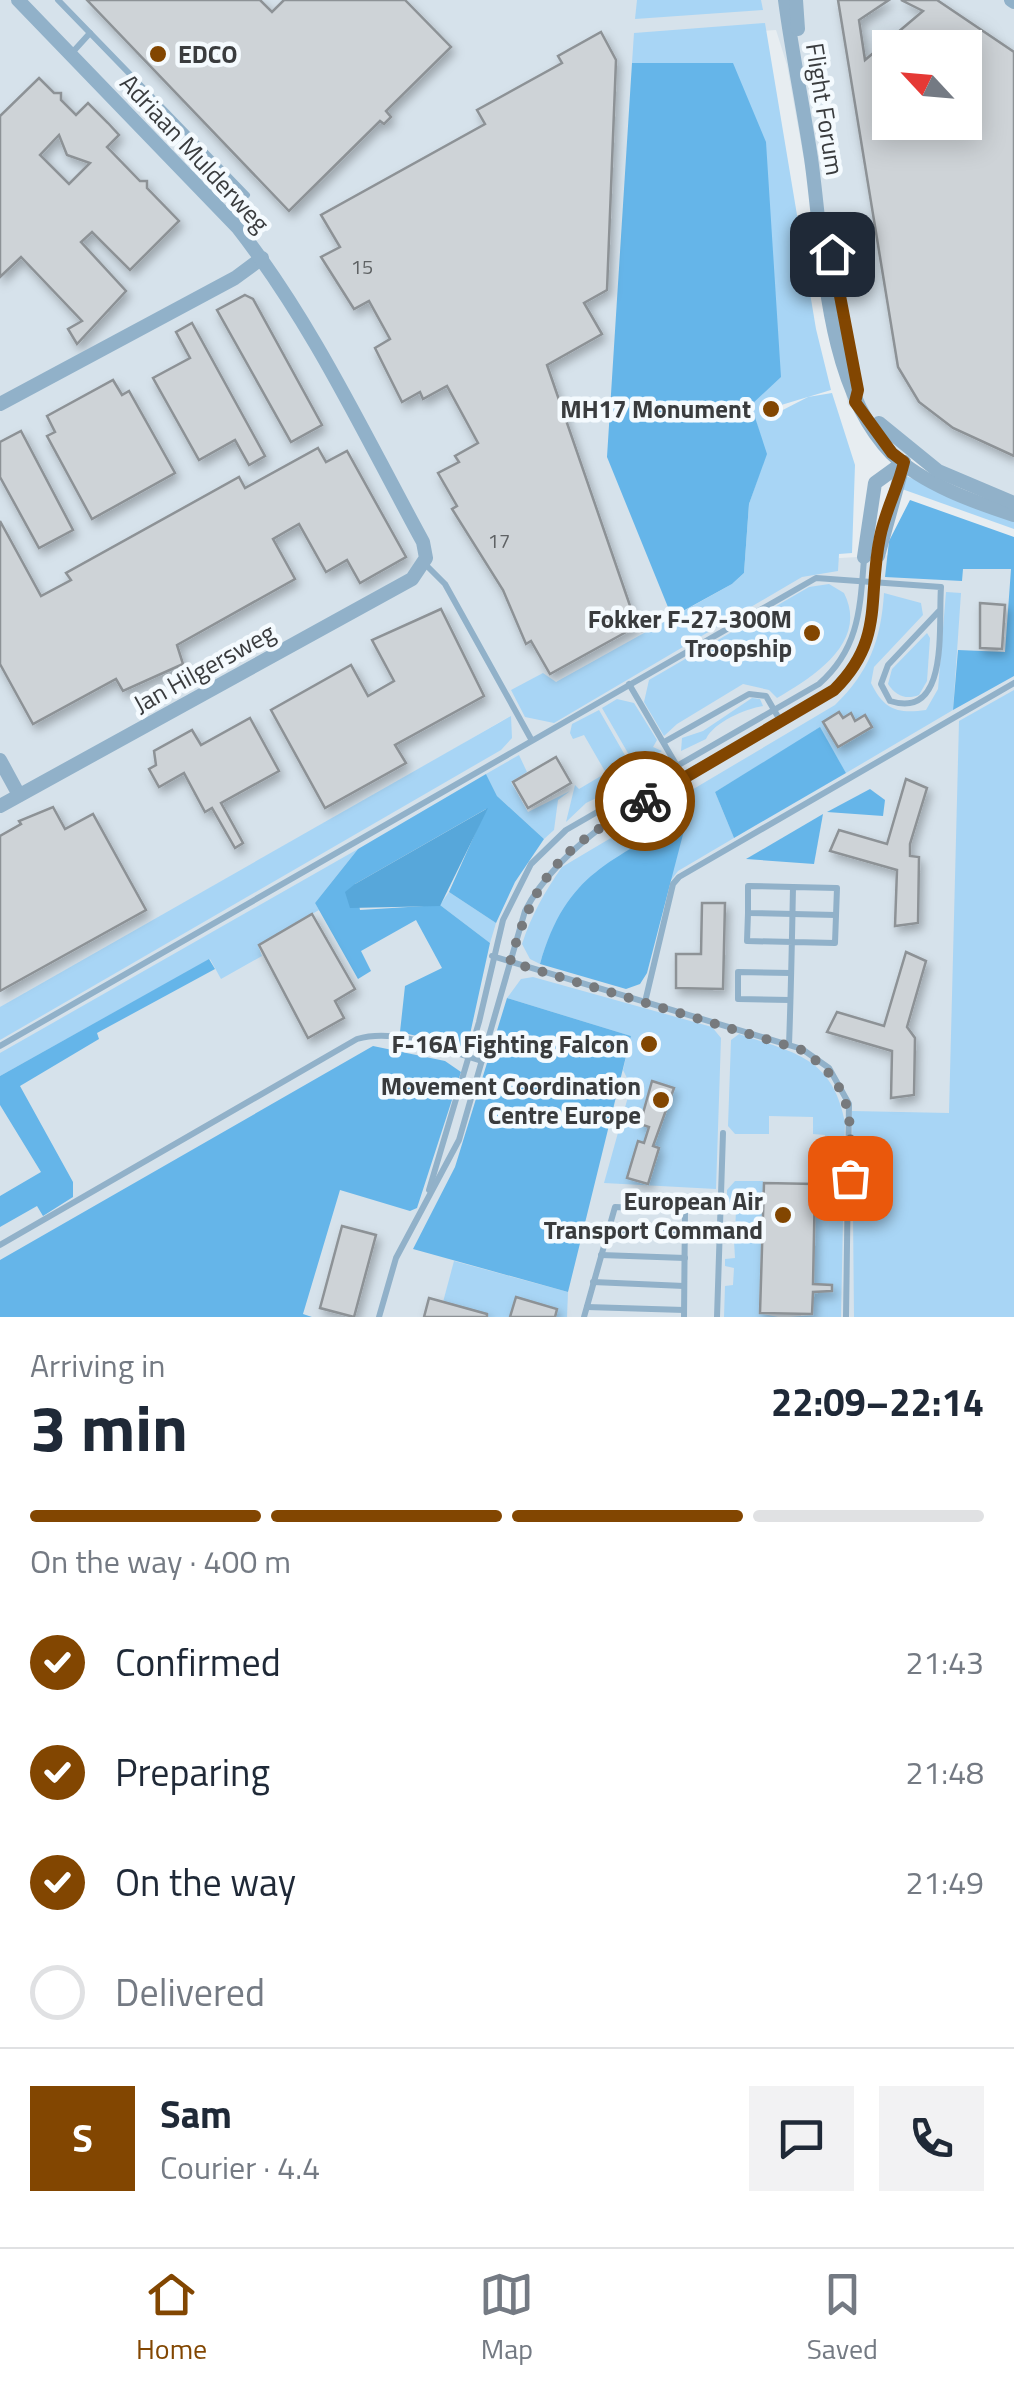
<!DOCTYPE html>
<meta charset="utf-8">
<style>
body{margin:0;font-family:"Titillium Web",sans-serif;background:#f2f2f3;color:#1f2937;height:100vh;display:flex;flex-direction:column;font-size:38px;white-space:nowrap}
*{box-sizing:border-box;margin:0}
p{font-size:32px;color:#747a83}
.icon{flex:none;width:55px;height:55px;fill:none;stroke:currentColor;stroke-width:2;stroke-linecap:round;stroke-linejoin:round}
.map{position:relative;height:1317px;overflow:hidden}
.details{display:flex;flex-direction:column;background:#fff;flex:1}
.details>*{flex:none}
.needle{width:65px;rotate:296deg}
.fabs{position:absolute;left:872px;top:30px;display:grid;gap:20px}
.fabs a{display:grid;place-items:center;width:110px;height:110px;border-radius:0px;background:#fff;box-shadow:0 5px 25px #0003;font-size:50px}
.pin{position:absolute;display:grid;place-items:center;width:85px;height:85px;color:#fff;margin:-42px;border-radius:20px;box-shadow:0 5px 15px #0006}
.courier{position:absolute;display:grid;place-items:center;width:100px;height:100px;margin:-50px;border:8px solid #824601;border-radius:50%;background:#fff;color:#222;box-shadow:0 2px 12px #0007}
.overview em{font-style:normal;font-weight:700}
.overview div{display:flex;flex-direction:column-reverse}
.overview{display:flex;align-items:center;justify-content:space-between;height:170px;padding:0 30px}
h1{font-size:65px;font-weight:700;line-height:75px}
.bar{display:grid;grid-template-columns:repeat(4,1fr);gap:15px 10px;align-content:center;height:120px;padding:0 30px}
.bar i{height:12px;border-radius:8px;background:#e0e1e3}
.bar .selected{background:#824601}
.bar p{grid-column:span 4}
.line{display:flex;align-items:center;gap:25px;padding:0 30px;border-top:2px solid #e0e1e3}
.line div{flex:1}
.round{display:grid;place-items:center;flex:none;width:105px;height:105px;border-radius:0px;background:#f2f2f3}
ol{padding:0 30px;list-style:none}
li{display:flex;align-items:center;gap:30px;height:110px}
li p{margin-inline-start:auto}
li .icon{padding:10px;border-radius:50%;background:#824601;color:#fff;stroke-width:4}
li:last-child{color:#747a83}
li i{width:55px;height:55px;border:5px solid #e0e1e3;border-radius:50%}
.tab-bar{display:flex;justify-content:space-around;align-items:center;height:140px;border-top:2px solid #e0e1e3;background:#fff;font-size:28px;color:#747a83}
.tab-bar a{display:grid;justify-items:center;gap:5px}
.tab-bar .selected{color:#824601}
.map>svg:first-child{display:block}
.built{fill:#d6e2eb;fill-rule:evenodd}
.green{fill:#a8d5f5}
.forest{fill:#65b5e9}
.water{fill:#57a7da}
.building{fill:#ced3d7;stroke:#8d9296;stroke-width:2.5;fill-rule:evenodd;filter:url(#shadow)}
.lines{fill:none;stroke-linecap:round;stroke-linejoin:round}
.lane{stroke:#91b1c9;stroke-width:6}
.street{stroke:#91b1c9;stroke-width:14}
.done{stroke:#777a7d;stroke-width:10;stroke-dasharray:0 18}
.route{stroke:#824601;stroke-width:12}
.poi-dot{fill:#824601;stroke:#f4fafe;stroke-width:4}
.labels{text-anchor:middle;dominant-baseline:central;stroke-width:9;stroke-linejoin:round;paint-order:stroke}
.number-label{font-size:20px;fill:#5f6264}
.poi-label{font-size:25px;font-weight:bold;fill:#3a3c3e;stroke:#f4fafe;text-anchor:end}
.street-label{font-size:25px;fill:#3a3c3e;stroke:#f4fafe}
</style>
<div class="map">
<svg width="1014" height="1317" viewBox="0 0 1014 1317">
<defs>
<filter id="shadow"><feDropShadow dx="3.5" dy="5.5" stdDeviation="5" flood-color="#0004"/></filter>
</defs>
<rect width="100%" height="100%" fill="#e7edf1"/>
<path class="built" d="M 0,0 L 1014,0 L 1014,506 L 954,485 L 899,451 L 848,405 L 787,65 L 776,30 L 646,39 L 682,615 L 529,717 L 544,720 L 823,559 L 1014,548 L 1014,1317 L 0,1317 L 0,1035 L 510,716 L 0,1016 ZM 890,48 L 965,48 L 965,122 L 890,122 Z"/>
<g class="green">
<polygon points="637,0 761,0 763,10 635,19"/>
<polygon points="765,23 816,329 831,390 768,409 777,413 808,397 832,393 855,465 852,553 839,554 838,571 802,577 554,723 525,717 511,690 543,673 556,682 732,584 744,573 749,504 766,454 751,405 732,63 632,63 634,33"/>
<polygon points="906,476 1014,519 1014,529 902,489"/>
<path d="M 829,584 L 844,593 C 869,642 813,677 777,698 L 769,690 L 743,684 L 677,724 L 664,736 L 644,702 L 649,680 L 809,587 Z"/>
<path d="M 946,592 L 961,593 L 953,710 L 846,773 L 820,728 L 715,792 L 734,838 L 678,871 L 668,884 L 686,816 C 617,858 564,881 540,964 L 530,959 L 522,944 C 531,916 545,891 562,867 L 835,705 C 869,672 881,640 884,593 L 921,603 L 923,615 L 874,667 L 871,683 C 884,710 898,714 926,710 L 938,689 Z"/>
<path d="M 927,633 L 930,638 L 927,681 L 919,695 C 906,700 896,696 888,684 L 892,669 Z"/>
<polygon points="1014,690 1014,1317 854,1317 852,1111 949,1113 959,721"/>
<path d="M 752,698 L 760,699 L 763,706 C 745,709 714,722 706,739 L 681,751 L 682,738 L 703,731 Z"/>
<polygon points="617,699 634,703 657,740 653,747 662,751 636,767 602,708"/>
<polygon points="599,710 638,778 586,803 566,822 575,785 579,789 606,773 584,735 573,739 570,733 572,724"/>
<polygon points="511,716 512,738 501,750 0,1040 0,1007"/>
<polygon points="519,755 527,772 511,782 528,812 570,791 558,800 554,830 544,839 497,796 486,774"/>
<polygon points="358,849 315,903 319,910 258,945 262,956 221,979 210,959 0,1076 0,1053"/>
<polygon points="449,892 496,923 490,943 440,905"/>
<polygon points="533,977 712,1027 721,1038 716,1189 604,1183 631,1086 623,1070 631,1036 507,998 521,979"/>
<path d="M 739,1034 C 795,1053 832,1057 845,1122 L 841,1317 L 790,1317 L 812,1315 L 817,1183 L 824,1183 L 825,1135 L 813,1134 L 813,1117 L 769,1116 L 769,1134 L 735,1134 L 728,1126 L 731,1040 Z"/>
<polygon points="735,1181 763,1181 759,1313 778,1317 724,1317 725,1286 733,1285 734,1268 725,1266 725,1259 735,1258 734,1241 726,1241 726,1234 735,1234 736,1210 727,1208 727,1190"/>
<polygon points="454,1261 568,1292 567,1317 439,1317"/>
</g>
<g class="forest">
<polygon points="632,63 733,63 766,142 781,377 751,405 767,454 749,504 744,573 732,584 672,617 607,457"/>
<polygon points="910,500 1014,537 1014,676 953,710 958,650 1005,652 1011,569 963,569 962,581 885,577 889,541"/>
<polygon points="820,727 846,773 734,838 715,792"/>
<polygon points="486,774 497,796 544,839 515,882 496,923 449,892 486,809 355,884 360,910 440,905 490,943 467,1048 400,1032 405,986 442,968 416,920 361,951 371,971 358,979 315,903 358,849"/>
<polygon points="870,789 885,800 883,816 827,812"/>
<polygon points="823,814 814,864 746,859"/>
<path d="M 688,815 L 647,973 L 640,984 L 626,989 L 540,964 C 567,871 611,863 688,815 Z"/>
<polygon points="209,959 215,969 97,1033 99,1039 20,1086 73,1182 73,1197 43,1216 37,1206 0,1227 0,1196 41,1172 0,1105 0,1076"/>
<polygon points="507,998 631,1036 568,1292 413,1249 455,1167"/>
<polygon points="373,1046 445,1061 461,1072 417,1208 410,1211 340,1190 303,1314 312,1317 0,1317 0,1260"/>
</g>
<polygon class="water" points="488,808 440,906 350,908 345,892 355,884"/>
<g class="building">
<polygon points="87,0 260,0 272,12 284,0 405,0 451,47 386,111 391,117 384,124 380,121 289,211"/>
<path d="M 838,0 L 889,0 L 859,20 L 865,60 L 923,11 L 901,0 L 937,0 L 1014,52 L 1014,456 L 953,428 L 919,402 L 898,367 ZM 890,48 L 965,48 L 965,122 L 890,122 Z"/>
<polygon points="601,32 616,60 607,290 584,303 602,334 547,365 637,626 550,674 531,641 526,644 503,590 452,509 457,506 438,473 459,462 455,456 478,443 447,386 423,399 420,392 402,402 375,348 390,339 369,301 354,309 321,257 340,247 321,215 485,124 477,110 562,63 558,56"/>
<path d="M 39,78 L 54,93 L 61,93 L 61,100 L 76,115 L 88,103 L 108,123 L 119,135 L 107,147 L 140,181 L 147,181 L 147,188 L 179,221 L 130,270 L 92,232 L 81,242 L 126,291 L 77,344 L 68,329 L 82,321 L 21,257 L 0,277 L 0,116 ZM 59,135 L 67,155 L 90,163 L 69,184 L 40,155 Z"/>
<polygon points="245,295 253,299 322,425 291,442 217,310"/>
<polygon points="192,323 265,456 249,465 235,440 199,460 153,378 190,358 176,332"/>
<polygon points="113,380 122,395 129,391 175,473 92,519 47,436 55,432 47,416"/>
<polygon points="21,431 73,530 39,548 0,477 0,442"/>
<polygon points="318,448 326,462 347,451 406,557 360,583 347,560 326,572 299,524 273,539 295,579 177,645 183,664 123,691 116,679 33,724 0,664 0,521 41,596 71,580 66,573 239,477 245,488"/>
<polygon points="980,603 1005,605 1002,649 980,648"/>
<polygon points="441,609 484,696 395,745 406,763 325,808 271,710 351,665 368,696 394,681 372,640"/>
<polygon points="839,712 843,718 851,713 855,721 865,715 872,727 838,747 823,722"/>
<polygon points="250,718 279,771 221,803 243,843 235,848 212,808 205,812 184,773 159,787 149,769 156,765 154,751 192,730 201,745"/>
<polygon points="556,757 571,783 528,808 513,782"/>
<polygon points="906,779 927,788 910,844 910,856 919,857 918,923 895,926 897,870 830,851 839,830 887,844"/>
<polygon points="53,807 65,829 93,814 146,910 0,991 0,836 21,824 19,821"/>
<polygon points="702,903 725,903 723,989 676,988 676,954 701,954"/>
<polygon points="312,914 355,989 335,1001 344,1018 308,1038 259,945"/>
<polygon points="906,952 926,961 907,1027 915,1038 914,1095 891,1098 892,1051 827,1032 837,1012 884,1026"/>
<polygon points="652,1081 674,1088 653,1146 659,1148 648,1184 627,1178 638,1141 644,1143 649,1127 640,1124"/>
<polygon points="764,1183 815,1184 813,1284 832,1285 832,1291 813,1292 812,1314 760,1313"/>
<polygon points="342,1226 376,1235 354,1317 320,1308"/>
<polygon points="516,1297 557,1309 555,1317 510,1317"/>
<polygon points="429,1298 487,1314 487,1317 424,1317"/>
</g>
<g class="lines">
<g class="lane">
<polyline points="58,0 247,195"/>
<polyline points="71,54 90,33"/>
<polyline points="425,564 445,584 531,739"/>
<polyline points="629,684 677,766"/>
<polyline points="664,742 749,694 766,696 781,722"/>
<polyline points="793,887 748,886 748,913 836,915"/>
<path d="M 748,913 L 747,941 L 835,943 L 837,888 L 793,887 C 792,939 791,992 789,1045"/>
<polyline points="492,956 802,1049 829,1068 849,1104 846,1317"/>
<polyline points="790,1000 738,999 738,972 791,973"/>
<polyline points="645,1002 673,884 679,877 1014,683"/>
<path d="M 0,1046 L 816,578 L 941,587 C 938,626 950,720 890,701 L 881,684 L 888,665 L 939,611"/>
<path d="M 429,1190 L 479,1022 L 503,920 L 531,864 L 566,830 L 819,684 C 859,649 860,609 864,559"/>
<polyline points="608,1231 685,1233"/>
<path d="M 0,1245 L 357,1039 C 397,1027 443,1050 482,1061"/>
<polyline points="601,1255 685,1258"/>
<polyline points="593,1282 684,1286"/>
<polyline points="587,1307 684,1310"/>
<path d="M 379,1317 L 396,1258 L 459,1140 L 525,911 C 577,810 739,753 834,690 C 873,651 874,610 878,558"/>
<polyline points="584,1317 615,1207 685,1210 684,1317"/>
<polyline points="717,1317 723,1133"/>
</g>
<g class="street">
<path d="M 785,0 C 792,53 803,105 811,158 C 824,249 824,385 892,454 C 923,484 974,502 1014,515"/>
<polyline points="796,0 798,29"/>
<polyline points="1011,0 1014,2"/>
<polyline points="0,404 235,278 262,258"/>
<polyline points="879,423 938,471 1014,503"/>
<polyline points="878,556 904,462"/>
<polyline points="864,557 875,483 904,462"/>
<polyline points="0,760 19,795"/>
<path d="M 0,806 L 412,579 L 426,558 L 423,542 C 365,436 313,324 238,228 L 18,0"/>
</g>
</g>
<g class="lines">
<path class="done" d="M 645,801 C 564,847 537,870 510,962 L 802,1050 C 855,1087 851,1117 850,1178"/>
<path class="route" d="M 645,801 L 834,690 C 885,640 867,599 880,537 C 885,511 898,488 904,462 L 892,453 L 855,402 L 858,390 L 832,254"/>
</g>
<g class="poi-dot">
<circle cx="158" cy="54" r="10"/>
<circle cx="771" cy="409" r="10"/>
<circle cx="812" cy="633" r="10"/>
<circle cx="649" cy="1044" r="10"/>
<circle cx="661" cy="1100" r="10"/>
<circle cx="783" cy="1215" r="10"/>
</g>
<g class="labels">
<g class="number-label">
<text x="362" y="266">15</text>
<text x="499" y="540">17</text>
</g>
<g class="poi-label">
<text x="178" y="54" text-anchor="start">EDCO</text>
<text x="751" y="409">MH17 Monument</text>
<text x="792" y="619">Fokker F-27-300M<tspan x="792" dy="29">Troopship</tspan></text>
<text x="629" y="1044">F-16A Fighting Falcon</text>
<text x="641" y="1086">Movement Coordination<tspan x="641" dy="29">Centre Europe</tspan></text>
<text x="763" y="1201">European Air<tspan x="763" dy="29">Transport Command</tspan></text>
</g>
<g class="street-label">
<text transform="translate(825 109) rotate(81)">Flight Forum</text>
<text transform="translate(195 153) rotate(47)">Adriaan Mulderweg</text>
<text transform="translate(204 668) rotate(-29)">Jan Hilgersweg</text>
</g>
</g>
</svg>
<div class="fabs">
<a><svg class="needle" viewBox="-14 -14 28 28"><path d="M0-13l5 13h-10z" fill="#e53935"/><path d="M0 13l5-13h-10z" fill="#747a83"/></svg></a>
</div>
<div class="pin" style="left:850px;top:1178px;background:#ea580c"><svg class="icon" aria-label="bag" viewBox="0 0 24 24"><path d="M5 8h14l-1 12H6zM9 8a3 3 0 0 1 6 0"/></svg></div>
<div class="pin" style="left:832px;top:254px;background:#1f2937"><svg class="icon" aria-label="home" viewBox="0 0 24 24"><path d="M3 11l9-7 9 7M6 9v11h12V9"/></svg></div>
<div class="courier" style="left:645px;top:801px"><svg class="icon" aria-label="bike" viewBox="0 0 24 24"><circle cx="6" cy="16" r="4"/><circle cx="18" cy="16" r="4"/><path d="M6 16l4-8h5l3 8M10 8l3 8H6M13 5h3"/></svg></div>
</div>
<section class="details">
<div class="overview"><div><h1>3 min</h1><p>Arriving in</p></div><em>22:09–22:14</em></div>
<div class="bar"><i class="selected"></i><i class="selected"></i><i class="selected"></i><i></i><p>On the way · 400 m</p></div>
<ol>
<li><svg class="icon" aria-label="check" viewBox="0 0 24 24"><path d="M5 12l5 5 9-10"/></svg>Confirmed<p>21:43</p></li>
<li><svg class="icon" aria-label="check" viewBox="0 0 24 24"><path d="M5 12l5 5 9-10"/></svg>Preparing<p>21:48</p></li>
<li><svg class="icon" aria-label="check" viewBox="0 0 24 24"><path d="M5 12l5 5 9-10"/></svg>On the way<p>21:49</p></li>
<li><i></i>Delivered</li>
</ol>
<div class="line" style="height:180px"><b class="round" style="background:#824601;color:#fff">S</b><div><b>Sam</b><p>Courier · 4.4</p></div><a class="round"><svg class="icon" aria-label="chat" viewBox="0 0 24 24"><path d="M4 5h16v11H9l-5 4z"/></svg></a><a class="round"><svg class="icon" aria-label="phone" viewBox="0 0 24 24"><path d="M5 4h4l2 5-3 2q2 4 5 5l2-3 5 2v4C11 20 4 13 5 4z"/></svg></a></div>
</section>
<nav class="tab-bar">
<a class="selected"><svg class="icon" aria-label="home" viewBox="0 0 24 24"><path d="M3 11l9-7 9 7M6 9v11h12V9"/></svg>Home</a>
<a><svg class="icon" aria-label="map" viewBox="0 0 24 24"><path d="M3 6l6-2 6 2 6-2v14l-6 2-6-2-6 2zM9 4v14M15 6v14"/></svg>Map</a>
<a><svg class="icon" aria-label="saved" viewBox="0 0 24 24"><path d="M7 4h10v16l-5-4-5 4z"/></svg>Saved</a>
</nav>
